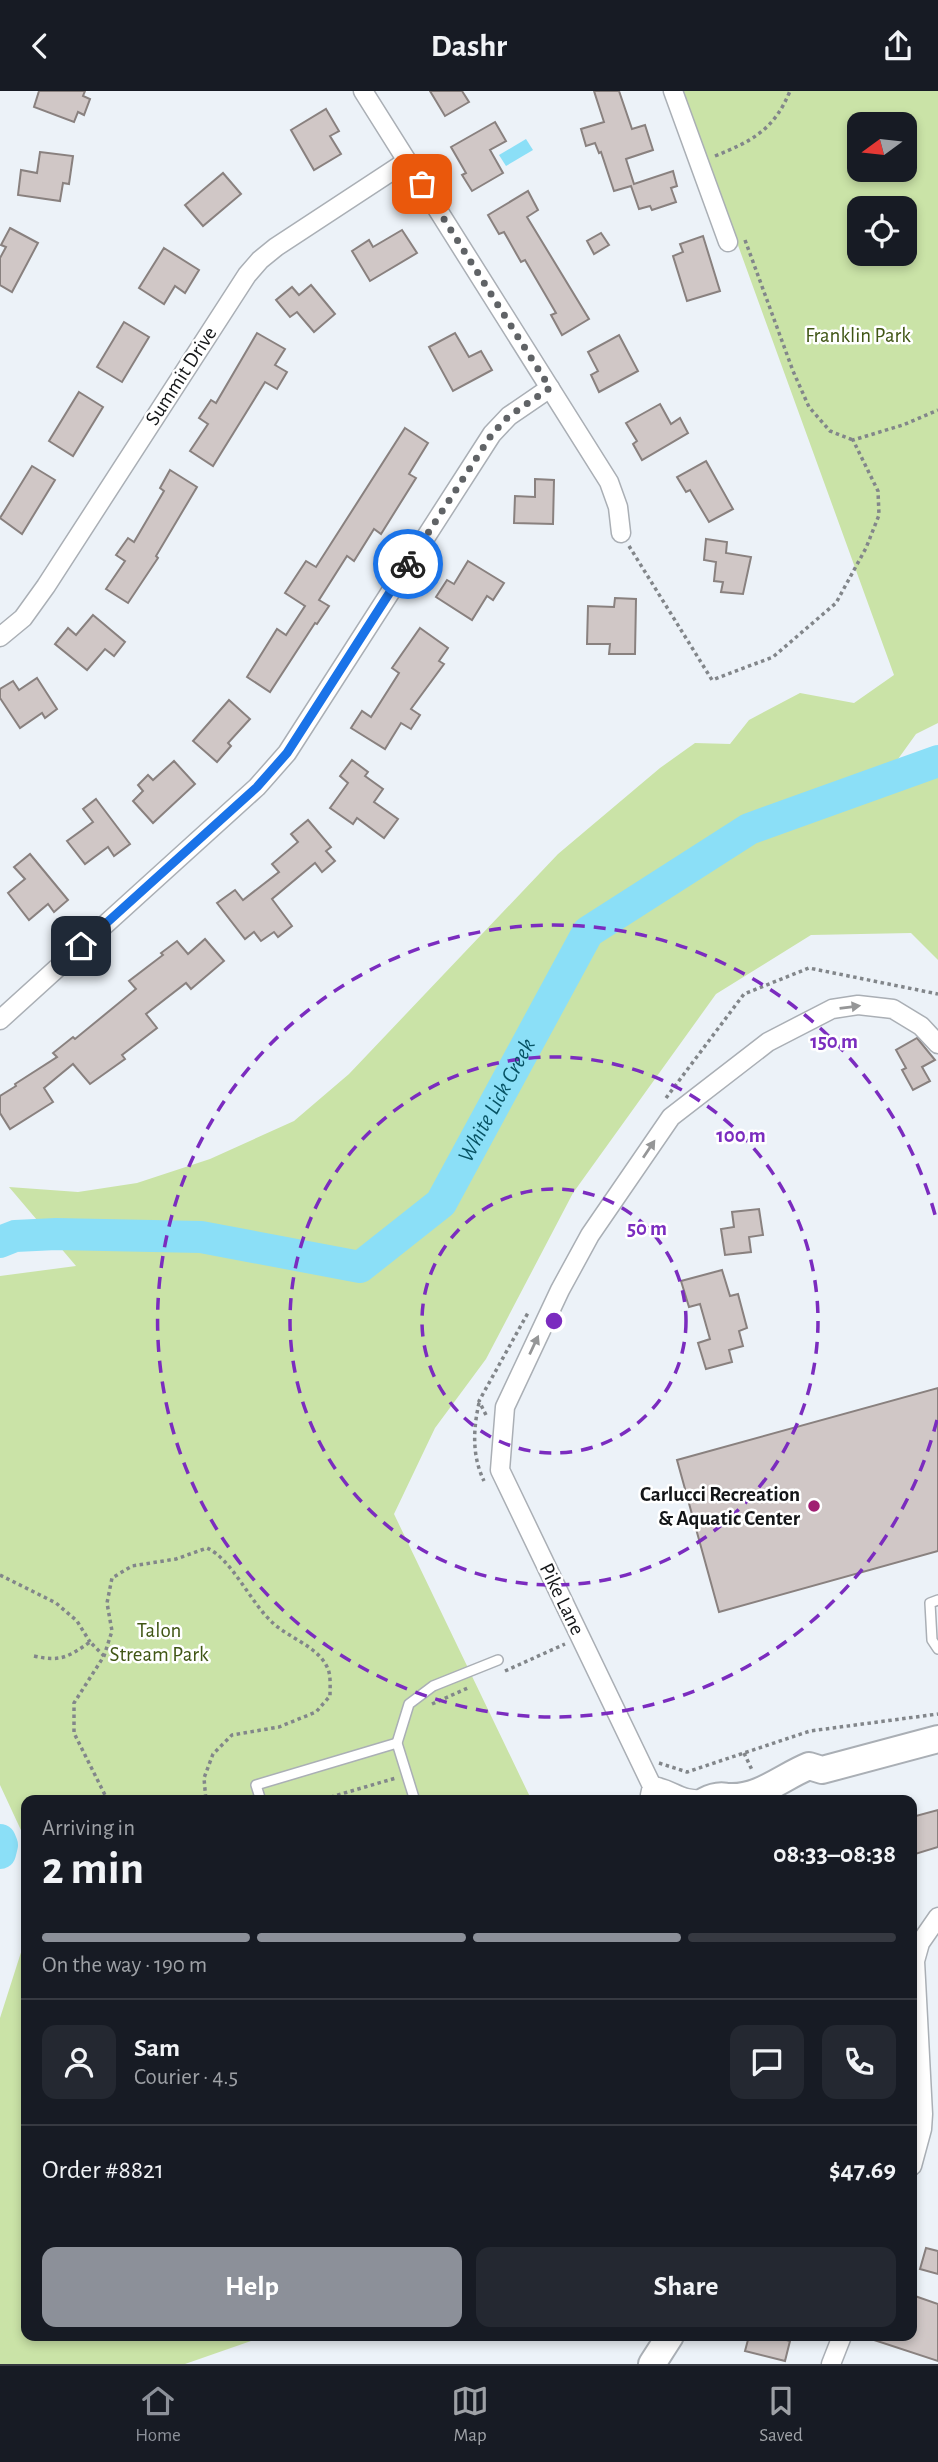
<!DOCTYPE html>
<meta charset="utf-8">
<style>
body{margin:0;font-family:"Alegreya Sans",sans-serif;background:#242831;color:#f1f3f6;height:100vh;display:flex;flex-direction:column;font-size:26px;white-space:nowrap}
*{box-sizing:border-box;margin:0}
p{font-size:23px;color:#9ea1a6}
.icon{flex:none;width:38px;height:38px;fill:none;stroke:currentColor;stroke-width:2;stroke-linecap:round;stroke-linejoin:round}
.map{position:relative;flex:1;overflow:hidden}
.sheet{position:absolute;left:21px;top:1704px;width:896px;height:546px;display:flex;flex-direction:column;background:#171b24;border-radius:14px;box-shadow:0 4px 10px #0003}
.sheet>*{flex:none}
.needle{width:46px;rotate:255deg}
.tools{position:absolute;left:847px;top:21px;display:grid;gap:14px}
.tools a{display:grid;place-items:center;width:70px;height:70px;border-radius:14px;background:#171b24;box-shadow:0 4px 10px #0003;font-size:35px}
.pin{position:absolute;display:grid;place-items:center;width:60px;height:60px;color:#fff;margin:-30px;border-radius:14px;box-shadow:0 4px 10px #0006}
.courier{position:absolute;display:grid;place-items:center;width:70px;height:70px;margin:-35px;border:5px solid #1a73e8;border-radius:50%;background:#fff;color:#222;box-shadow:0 2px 9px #0007}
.head em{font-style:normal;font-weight:700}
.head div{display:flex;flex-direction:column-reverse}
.head{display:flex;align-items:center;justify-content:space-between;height:119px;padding:0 21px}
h1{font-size:46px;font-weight:700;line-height:52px}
.bar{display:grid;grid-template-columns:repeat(4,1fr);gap:10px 7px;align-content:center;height:84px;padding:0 21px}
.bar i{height:9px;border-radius:5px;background:#363941}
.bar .active{background:#8c9099}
.bar p{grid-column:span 4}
.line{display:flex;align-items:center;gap:18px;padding:0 21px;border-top:2px solid #363941}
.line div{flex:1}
.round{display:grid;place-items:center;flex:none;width:74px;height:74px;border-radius:14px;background:#242831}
.action{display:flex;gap:14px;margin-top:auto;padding:14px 21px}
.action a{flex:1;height:80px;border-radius:14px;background:#8c9099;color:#fff;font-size:28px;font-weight:700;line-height:80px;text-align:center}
.action a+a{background:#242831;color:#f1f3f6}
header{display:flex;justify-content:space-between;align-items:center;height:91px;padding:0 21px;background:#171b24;font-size:32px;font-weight:700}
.tab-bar{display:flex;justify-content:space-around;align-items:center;height:98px;border-top:2px solid #363941;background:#171b24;font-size:19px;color:#9ea1a6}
.tab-bar a{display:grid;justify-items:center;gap:4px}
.tab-bar .active{color:#8c9099}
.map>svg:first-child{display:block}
.green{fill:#cae3a7;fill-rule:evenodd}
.water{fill:#8bdff7}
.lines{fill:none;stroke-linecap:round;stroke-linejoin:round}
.river{stroke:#8bdff7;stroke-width:32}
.building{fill:#d0c7c6;stroke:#89817f;stroke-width:2}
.lane-casing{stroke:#aaafb5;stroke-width:12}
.street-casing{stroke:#aaafb5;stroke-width:21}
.secondary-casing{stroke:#aaafb5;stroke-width:30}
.path{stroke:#82868a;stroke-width:3.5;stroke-dasharray:3.5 3.5;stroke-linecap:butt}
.lane{stroke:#fff;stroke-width:9}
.street{stroke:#fff;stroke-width:18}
.secondary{stroke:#fff;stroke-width:26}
.oneway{fill:#959697}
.done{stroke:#606366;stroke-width:7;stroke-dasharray:0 12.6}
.route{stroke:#1a73e8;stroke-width:9}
.ring{fill:none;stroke:#7b2cbf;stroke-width:3.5;stroke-dasharray:12 9}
.poi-dot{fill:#a01f72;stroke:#fff;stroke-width:2.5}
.labels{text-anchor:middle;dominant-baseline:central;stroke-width:5;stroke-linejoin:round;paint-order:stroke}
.park-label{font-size:21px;fill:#405615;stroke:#fff}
.street-label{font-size:21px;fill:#141618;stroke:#fff}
.poi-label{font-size:21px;font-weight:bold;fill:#141618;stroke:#fff;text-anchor:end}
.water-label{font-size:23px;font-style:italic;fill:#075364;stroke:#fff}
.centre{fill:#7b2cbf;stroke:#fff;stroke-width:3.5}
.ring-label{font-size:21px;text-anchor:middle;font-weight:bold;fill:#7b2cbf;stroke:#fff;stroke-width:5;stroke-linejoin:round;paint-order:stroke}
</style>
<header><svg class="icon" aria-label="back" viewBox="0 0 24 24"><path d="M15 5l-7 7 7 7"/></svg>Dashr<svg class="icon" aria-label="share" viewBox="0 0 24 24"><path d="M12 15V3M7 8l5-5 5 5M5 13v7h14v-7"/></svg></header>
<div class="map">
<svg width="938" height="2273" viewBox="0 0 938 2273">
<rect width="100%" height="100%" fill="#ecf2f8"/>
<g class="green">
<path d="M 682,0 L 938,0 L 938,632 L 916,643 L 883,689 L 938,670 L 938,869 L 911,842 L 811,844 L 716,903 L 573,1102 L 486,1268 L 435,1337 L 394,1423 L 532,1710 L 26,1710 L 26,1750 L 0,1694 L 0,1185 L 76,1175 L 9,1096 L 78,1101 L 137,1092 L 210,1068 L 294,1030 L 349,983 L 558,763 L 660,677 L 695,652 L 730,653 L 749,629 L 800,602 L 854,612 L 894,584 ZM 859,33 L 905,33 L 905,79 L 859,79 ZM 859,117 L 905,117 L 905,163 L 859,163 Z"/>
<polygon points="26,1792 26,2245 265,2245 185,2273 0,2273 0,1927 23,1855"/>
</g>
<polygon class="water" points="526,48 533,59 506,75 499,64"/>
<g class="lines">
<g class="river">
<path id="s1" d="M 0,1151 L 15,1145 L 56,1143 L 201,1146 L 360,1176 L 441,1112 L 588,841 L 749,738 L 938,670"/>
<polyline points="0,1749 2,1754 0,1762"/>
</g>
</g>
<g class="building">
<polygon points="39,0 85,0 83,5 90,8 84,24 78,21 74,31 34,16"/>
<polygon points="430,0 462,0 469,11 445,25"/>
<polygon points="594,0 619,0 632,38 645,34 653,59 626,68 634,93 673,80 677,95 671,97 676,111 652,119 650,115 639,118 631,95 614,100 601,61 599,62 595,52 586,55 581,38 604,31"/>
<polygon points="326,18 339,40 330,45 341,63 314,79 291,39"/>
<polygon points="495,31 506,50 490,59 503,82 472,100 462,84 466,82 451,56"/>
<polygon points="40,61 73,65 69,93 63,92 60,110 18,104 21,79 37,82"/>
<polygon points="223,82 241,103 203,135 185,114"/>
<polygon points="528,100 538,119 527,126 589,228 562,244 551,224 556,222 525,169 521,171 504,141 499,143 488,124"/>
<polygon points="10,137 38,152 12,201 0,194 0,167 6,156 1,154"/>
<polygon points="402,139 417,162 370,190 352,160 369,149 373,156"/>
<polygon points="601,142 609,154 594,163 587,150"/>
<polygon points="703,145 720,200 687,210 673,165 683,161 680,153"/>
<polygon points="164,157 199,179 185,202 175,195 164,213 139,197"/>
<polygon points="311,194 335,223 314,241 297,221 290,226 276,209 292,196 299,204"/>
<polygon points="124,231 149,246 122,291 97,276"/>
<polygon points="257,242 285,258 275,274 287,281 277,298 265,291 213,375 190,360 208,333 199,327 211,309 216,312"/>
<polygon points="455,242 469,266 481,260 492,279 453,300 429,256"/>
<polygon points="619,244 638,280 599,301 591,284 598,280 588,261"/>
<polygon points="79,301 103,316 73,365 49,350"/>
<polygon points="660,313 671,333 680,327 688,342 642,369 633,353 637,350 626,332"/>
<polygon points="405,337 428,352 409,383 416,387 381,443 374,438 354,470 347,465 319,509 329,515 317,533 315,532 270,601 247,586 277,538 286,544 305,515 285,502 306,470 316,476"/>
<polygon points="706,370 733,418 709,431 690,399 686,401 677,386"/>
<polygon points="32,375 55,389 22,443 0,427"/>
<polygon points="170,379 197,396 156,465 158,467 128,512 106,498 125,470 116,464 128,447 134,451 164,400 160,397"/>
<polygon points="535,388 554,389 553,433 514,432 515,405 535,406"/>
<polygon points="706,448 727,451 726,462 751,466 743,503 721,501 723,491 714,490 716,471 704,469"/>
<polygon points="468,470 504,492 493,509 487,505 472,529 436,506 447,489 454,493"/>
<polygon points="615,507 636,508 635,563 609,563 610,553 587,553 588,515 614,516"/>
<polygon points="93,524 125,551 114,565 105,558 87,579 55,553 68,537 76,544"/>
<polygon points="420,537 448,557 439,570 444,573 411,618 420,624 411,638 401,632 385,658 351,637 362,620 371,626 399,582 392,577"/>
<polygon points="37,587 57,618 45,627 42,622 20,637 0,607 0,598 13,590 19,599"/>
<polygon points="229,609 250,628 228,652 231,655 217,671 193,650"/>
<polygon points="352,669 368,681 365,685 383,698 374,711 398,728 384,747 357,727 353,733 330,717 348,692 340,685"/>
<polygon points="174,670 195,693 153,732 133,710 143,700 138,694 148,684 153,689"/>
<polygon points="96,708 130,753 114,765 108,756 85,773 67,750 93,731 83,718"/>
<polygon points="308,729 331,756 326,760 335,770 322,781 315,772 272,808 292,835 278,846 274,841 261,850 254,841 245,848 217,812 235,799 243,809 279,781 272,773 298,751 291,743"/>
<polygon points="30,763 68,809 54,821 48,813 29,829 8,802 25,788 14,776"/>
<polygon points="205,848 224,870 191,898 186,892 146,923 157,937 122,964 125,968 90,993 73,973 44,997 53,1011 10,1038 0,1022 0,1005 16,995 15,993 57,966 53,962 73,946 75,948 136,898 129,890 163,864 161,862 177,850 188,863"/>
<polygon points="917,947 935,969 922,976 930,990 913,999 902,979 906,977 896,959"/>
<polygon points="759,1118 763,1144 749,1146 751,1161 725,1164 721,1138 734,1136 732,1121"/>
<polygon points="722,1179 730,1205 738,1203 747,1237 739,1240 743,1255 729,1259 732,1271 706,1278 698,1252 710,1248 700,1213 689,1216 681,1190"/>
<polygon points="938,1297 938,1460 719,1521 677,1369"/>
<polygon points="938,1719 938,1756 912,1764 912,1726"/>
<polygon points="926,2157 938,2160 938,2183 920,2178"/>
<polygon points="912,2204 938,2213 938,2270 871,2248 871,2245 912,2245"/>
<polygon points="749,2245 779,2245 779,2247 790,2250 785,2270 745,2260"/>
</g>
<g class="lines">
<defs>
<g id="lane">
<polyline points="938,1509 930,1512 932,1549 938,1558"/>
<polyline points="261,1710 256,1694 397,1652"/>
<polyline points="415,1710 397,1652 409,1613 433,1595 498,1569"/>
</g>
<g id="street">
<polyline points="363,0 609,391 618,416 621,442"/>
<polyline points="673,0 728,151"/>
<polyline points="0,546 23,527 46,495 247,184 260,169 276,156 407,70"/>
<polyline points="0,929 257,696 287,662 492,343 509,325 550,297"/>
<path d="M 652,1695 C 675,1698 678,1711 708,1708"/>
<polyline points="653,1710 650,1704 652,1695 500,1379 505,1316 560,1199 590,1144 671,1026 768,951 832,918 858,914 893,918 921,935 938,953"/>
<polyline points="912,2075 922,2038 923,2023 915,1870 920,1852 938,1826"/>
<polyline points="831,2273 842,2245"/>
</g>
<g id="secondary">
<path d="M 730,1706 C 760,1707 782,1686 809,1675 L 822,1679 L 938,1648"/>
<path d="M 705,1710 C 716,1704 727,1704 737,1710"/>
<polyline points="652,2273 670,2245"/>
</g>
</defs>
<use href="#lane" class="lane-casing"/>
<use href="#street" class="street-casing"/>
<use href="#secondary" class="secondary-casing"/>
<g class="path">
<path d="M 715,65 C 752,50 774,39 790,0"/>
<polyline points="745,149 793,280 809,316 830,340 853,349"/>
<polyline points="629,455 712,589 773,566 836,512 866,457 879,424 878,400 853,349 903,334 938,319"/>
<polyline points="666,1007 744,903 809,877 938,903"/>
<path d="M 479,1312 C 473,1339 472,1365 484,1390"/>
<polyline points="486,1324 479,1310 529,1220"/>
<polyline points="0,1484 56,1512 77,1530 90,1551"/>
<path d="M 34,1565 C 61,1571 68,1566 90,1551 L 104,1565"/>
<polyline points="505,1580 565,1553"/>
<polyline points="432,1613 470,1596"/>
<polyline points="744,1662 752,1679"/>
<polyline points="659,1672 687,1681 810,1640 938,1623"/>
<path d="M 108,1710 L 74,1642 L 74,1612 L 104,1565 L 112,1540 L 107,1512 L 112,1487 L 132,1475 L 176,1468 L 207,1457 C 232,1468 251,1513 274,1533 C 291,1548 319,1556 328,1578 C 331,1585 330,1597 330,1605 L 316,1621 L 279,1636 L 232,1644 L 213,1663 L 204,1687 L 206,1710"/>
<polyline points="317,1710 396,1687"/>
</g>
<use href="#lane" class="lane"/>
<use href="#street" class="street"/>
<use href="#secondary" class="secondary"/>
</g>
<defs><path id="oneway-solid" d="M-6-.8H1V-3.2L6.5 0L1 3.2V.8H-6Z" transform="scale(1.75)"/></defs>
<g class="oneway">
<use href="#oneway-solid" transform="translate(850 916) rotate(-7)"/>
<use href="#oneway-solid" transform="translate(649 1058) rotate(-56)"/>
<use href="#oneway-solid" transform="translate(534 1254) rotate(-65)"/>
</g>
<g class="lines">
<polyline class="done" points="408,473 492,343 509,325 550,297 422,93"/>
<polyline class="route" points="81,855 257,696 287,662 408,473"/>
</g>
<g class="ring">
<circle cx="554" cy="1230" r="132"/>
<circle cx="554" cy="1230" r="264"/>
<path d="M937 1329A396 396 0 1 1 937 1131"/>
</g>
<circle class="poi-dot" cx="814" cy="1415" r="7"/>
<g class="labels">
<g class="park-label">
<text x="858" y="244">Franklin Park</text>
<text x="159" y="1539">Talon<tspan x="159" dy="24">Stream Park</tspan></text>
</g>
<g class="street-label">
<text transform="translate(181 285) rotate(-57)">Summit Drive</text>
<text transform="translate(562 1508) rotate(64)">Pike Lane</text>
</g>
<g class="poi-label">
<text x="800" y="1403">Carlucci Recreation<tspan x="800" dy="24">&amp; Aquatic Center</tspan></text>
</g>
<g class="water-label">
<text stroke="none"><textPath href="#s1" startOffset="584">White Lick Creek</textPath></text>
</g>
</g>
<circle cx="554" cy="1230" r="10" class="centre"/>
<g class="ring-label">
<text x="834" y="957">150 m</text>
<text x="741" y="1051">100 m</text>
<text x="647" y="1144">50 m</text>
</g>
</svg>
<div class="tools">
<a><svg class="needle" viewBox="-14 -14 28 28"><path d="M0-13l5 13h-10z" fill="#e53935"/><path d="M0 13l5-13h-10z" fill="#9ea1a6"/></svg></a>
<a><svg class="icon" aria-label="locate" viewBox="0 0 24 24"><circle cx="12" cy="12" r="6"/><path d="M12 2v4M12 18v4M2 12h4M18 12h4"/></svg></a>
</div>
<div class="pin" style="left:422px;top:93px;background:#ea580c"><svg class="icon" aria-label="bag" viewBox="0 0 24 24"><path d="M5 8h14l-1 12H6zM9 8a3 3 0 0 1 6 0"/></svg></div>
<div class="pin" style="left:81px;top:855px;background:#1f2937"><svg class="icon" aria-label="home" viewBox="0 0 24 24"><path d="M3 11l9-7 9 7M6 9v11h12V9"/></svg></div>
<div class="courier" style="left:408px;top:473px"><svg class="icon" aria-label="bike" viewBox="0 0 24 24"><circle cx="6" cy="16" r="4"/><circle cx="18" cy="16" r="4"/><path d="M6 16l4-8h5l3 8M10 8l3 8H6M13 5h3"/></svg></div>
<section class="sheet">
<div class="head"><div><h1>2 min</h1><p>Arriving in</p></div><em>08:33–08:38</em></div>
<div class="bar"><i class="active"></i><i class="active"></i><i class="active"></i><i></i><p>On the way · 190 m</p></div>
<div class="line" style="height:126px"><a class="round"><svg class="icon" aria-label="person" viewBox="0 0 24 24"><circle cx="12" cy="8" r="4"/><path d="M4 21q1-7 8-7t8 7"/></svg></a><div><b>Sam</b><p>Courier · 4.5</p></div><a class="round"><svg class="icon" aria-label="chat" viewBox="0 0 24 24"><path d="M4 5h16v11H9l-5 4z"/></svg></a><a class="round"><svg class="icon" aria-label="phone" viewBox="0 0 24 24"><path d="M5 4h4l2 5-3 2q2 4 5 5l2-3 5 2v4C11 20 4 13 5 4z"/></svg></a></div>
<div class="line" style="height:91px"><div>Order #8821</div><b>$47.69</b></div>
<div class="action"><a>Help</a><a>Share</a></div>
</section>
</div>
<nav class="tab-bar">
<a class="active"><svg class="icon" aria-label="home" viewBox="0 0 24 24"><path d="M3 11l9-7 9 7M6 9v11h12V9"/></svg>Home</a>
<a><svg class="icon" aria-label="map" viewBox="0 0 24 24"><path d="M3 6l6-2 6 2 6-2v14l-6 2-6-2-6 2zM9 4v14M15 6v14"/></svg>Map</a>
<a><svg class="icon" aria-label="saved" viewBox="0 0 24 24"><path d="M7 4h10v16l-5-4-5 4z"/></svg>Saved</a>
</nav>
